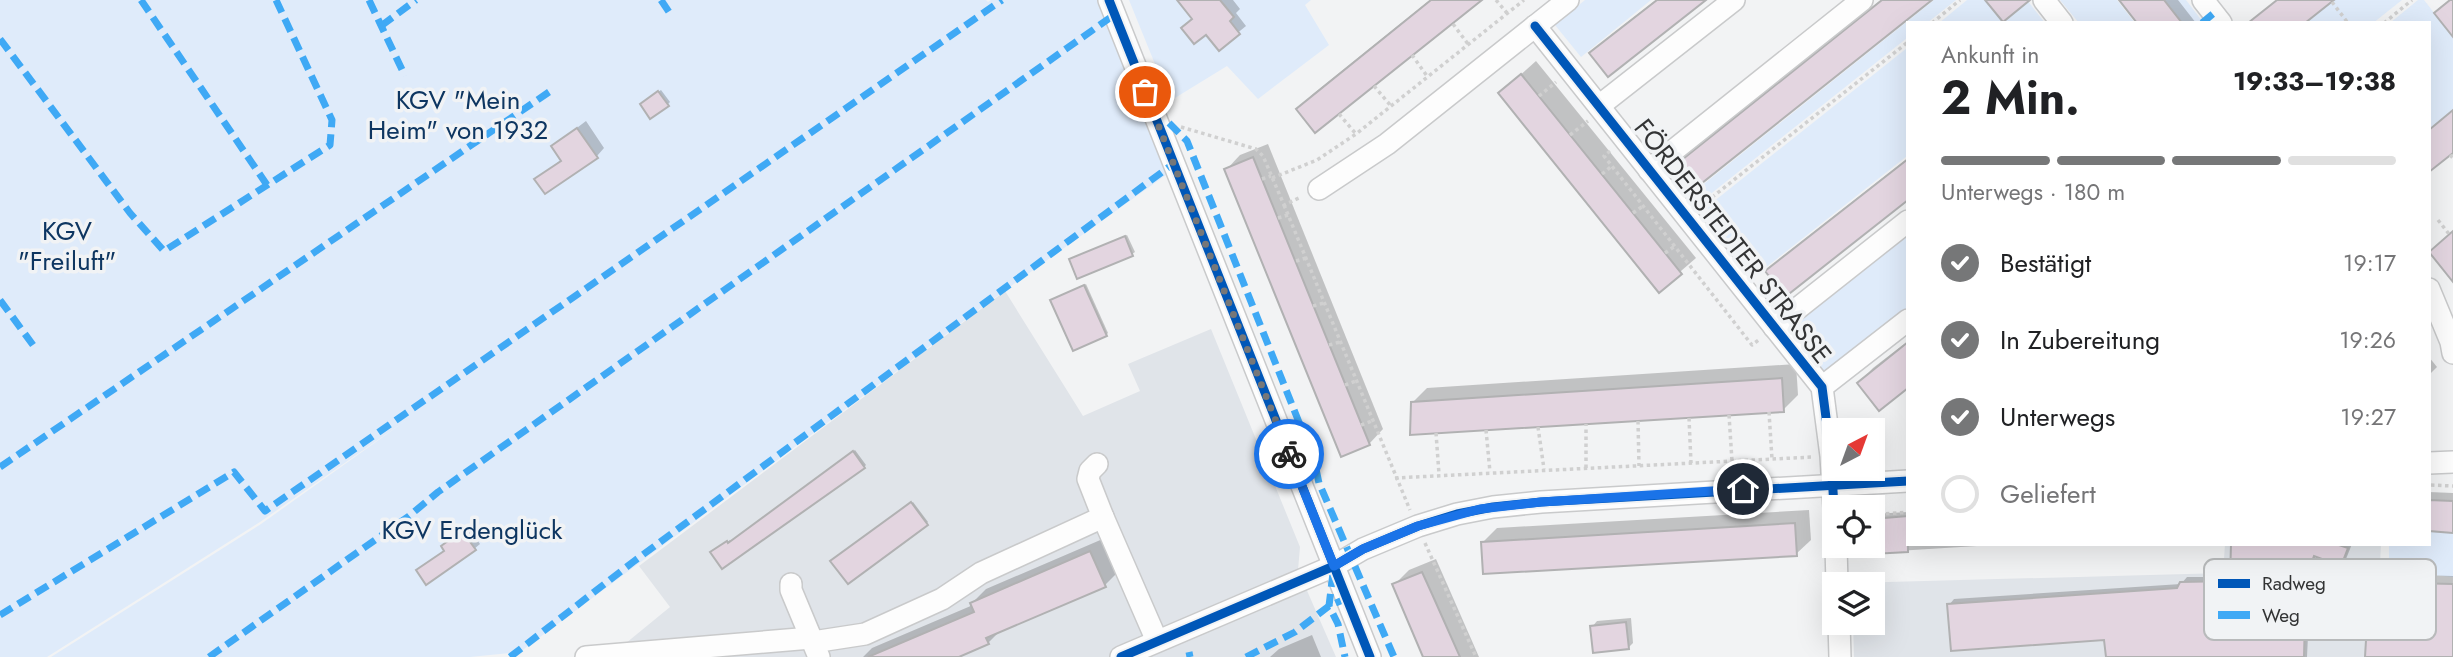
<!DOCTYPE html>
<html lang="de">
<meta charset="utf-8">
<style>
body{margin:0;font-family:Jost,sans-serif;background:#f6f6f6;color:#202124;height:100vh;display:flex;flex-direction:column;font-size:26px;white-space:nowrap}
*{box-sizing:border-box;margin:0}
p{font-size:23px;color:#757577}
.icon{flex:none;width:38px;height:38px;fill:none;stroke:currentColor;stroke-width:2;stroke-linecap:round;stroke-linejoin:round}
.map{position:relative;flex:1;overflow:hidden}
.details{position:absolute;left:1906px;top:21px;width:525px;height:525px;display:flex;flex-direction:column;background:#fff;border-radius:0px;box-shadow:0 7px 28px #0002}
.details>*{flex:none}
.needle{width:46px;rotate:41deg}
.controls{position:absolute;left:1822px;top:418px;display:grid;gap:14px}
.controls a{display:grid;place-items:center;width:63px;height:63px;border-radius:0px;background:#fff;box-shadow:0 7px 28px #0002;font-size:35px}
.pin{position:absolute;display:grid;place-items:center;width:60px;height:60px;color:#fff;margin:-30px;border:4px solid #fff;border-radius:50%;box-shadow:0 2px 7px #0007}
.courier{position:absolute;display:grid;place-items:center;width:70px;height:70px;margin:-35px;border:5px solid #1a73e8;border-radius:50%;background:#fff;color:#222;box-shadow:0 2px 9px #0007}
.headline em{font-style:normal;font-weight:700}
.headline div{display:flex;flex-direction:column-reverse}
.headline{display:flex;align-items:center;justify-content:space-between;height:119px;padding:0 35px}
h1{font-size:46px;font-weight:700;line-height:52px}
.bar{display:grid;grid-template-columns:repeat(4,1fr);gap:10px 7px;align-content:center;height:84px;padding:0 35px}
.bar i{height:9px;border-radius:5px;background:#e0e0e0}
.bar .active{background:#767778}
.bar p{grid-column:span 4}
ol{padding:0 35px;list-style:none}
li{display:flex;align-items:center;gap:21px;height:77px}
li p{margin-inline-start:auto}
li .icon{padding:7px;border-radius:50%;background:#767778;color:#fff;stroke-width:4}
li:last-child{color:#757577}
li i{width:38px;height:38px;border:4px solid #e0e0e0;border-radius:50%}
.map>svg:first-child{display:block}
.built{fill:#e0e4e9}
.green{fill:#dfebfa}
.shadow{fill:#0003}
.building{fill:#e3d5e0;stroke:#b1b1b2;stroke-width:2}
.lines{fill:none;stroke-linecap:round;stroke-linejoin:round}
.minor-casing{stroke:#c9cacb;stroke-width:24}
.path{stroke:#d0d0d0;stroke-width:3.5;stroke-dasharray:3.5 3.5;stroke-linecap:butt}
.minor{stroke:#fdfdfd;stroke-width:21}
.quiet{stroke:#3fa9f5;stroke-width:7;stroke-dasharray:14 7;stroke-linecap:butt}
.cycleway-casing{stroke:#f1f3f5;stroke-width:13}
.cycleway{stroke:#0057b8;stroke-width:9}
.done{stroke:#767778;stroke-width:7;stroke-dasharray:0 12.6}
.route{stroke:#1a73e8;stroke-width:9}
.labels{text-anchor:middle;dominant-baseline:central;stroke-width:7;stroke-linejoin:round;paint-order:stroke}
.park-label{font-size:26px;fill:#0e3661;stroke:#f1f3f5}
.street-label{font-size:26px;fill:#333435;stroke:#f1f3f5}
.key{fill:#f1f3f5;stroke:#b8babb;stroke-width:2}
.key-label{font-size:19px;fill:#333435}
</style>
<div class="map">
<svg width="2453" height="657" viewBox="0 0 2453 657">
<rect width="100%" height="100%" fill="#f2f3f4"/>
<g class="built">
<polygon points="1005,291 1083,416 1140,391 1128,364 1211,329 1300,547 1298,570 1336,657 609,657 670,607 639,566"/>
<polygon points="2225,544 2381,544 2380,564 2397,579 2411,583 2453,584 2453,638 2427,657 1854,657 1853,623 1872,623 1872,584 1851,583 2223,573"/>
</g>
<g class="green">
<polygon points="0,0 986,0 988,2 991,0 1097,0 1166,175 1004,291 520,652 470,657 51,657 261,524 408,419 260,522 47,657 0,657"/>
<polygon points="1129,0 1311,0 1305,5 1329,45 1258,99 1227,66 1170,101"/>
<polygon points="1585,0 1651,0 1581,57 1555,25"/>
<polygon points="1934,0 1956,0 1927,23 1908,23 1907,38 1698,204 1690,195"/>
<polygon points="1967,0 2027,0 2045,23 1939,23"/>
<polygon points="2060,0 2117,0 2135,23 2079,23"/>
<polygon points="2164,0 2186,0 2202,21 2199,23 2182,23"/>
<polygon points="2334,0 2402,0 2373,23 2305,23"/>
<polygon points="2418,0 2424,0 2453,37 2453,111 2429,130 2429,23 2390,23"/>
<polygon points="1907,48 1907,156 1755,276 1703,210"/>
<polygon points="1907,226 1907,313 1826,377 1785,324"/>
<polygon points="2429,531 2453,533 2453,577 2401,572 2389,559 2389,544 2429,544"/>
</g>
<g class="shadow">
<polygon points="1180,0 1233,0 1240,9 1236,13 1246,26 1219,48"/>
<polygon points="1430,0 1480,0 1298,109 1313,94"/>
<polygon points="1656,0 1703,0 1592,53 1606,39"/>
<polygon points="1881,0 1929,0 1681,164 1695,149"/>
<polygon points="2121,0 2178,0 2196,23 2139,23"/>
<polygon points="1536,61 1696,258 1659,290 1500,93"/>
<polygon points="661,90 670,102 668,104 644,102"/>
<polygon points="586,121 604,148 597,156 536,180 562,159 553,146"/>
<polygon points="1268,144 1383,429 1369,444 1226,170 1240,155"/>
<polygon points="1908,158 1908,197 1768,271 1782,257"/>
<polygon points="1127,235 1135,252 1132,254 1078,277 1073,258"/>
<polygon points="1086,284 1108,333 1106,335 1054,298"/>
<polygon points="1908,341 1908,386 1859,383 1873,368"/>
<polygon points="2429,357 2437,367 2429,375"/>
<polygon points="1796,364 1798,395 1783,410 1413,402 1427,388"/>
<polygon points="855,450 866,465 864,467 722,567 712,553 715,551 730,540 731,542"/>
<polygon points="2429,492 2453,493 2453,531 2429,530"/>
<polygon points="913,502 928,522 926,524 834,559"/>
<polygon points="1809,510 1811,540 1796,554 1483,542 1497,528"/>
<polygon points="1908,512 1908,544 2009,544 1865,553 1865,546 1872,546 1872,514"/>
<polygon points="468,527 480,544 474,549 418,570 446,550 443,546 448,541"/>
<polygon points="1105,538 1119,571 1105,585 1002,629 988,643 955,657 863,657 872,648 973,605 972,603 986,589"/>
<polygon points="2232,544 2352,544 2346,559 2341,564 2316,555 2311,571 2307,657 2107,657 2106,638 1949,605 1954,599 2181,584 2187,577 2232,577"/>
<polygon points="1436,559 1479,657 1425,657 1394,585 1409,570"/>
<polygon points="2421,575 2453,576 2453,655 2367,657 2371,591 2379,583 2412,585"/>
<polygon points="1631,618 1633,643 1628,648 1592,627 1597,621"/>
<polygon points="1312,635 1321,657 1270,657 1279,649"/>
</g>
<g class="building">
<polygon points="1177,0 1220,0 1234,17 1230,21 1240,34 1219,51 1206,35 1194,44 1181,28 1192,19"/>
<polygon points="1431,0 1482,0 1315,133 1296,109"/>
<polygon points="1657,0 1706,0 1608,77 1589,53"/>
<polygon points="1882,0 1932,0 1697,187 1678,163"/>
<polygon points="1985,0 2030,0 2003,22"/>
<polygon points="2119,0 2164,0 2182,23 2137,23"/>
<polygon points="2277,0 2334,0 2305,23 2248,23"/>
<polygon points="2450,0 2453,0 2453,37 2434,13"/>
<polygon points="1521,74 1682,274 1659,293 1498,93"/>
<polygon points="658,91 669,106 650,119 640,104"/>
<polygon points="2453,110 2453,153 2429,172 2429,130"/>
<polygon points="577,128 598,158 545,194 534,179 561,161 551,146"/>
<polygon points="1253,157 1370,445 1341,457 1224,169"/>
<polygon points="1908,159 1908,200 1785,297 1765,271"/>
<polygon points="2453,231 2453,282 2429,252"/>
<polygon points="1125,236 1133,256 1077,279 1069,259"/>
<polygon points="1084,285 1107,336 1073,351 1050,300"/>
<polygon points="1908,342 1908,388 1879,411 1857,383"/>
<polygon points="1782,378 1784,412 1410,435 1411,402"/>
<polygon points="853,451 865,468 722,569 710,552 727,541 728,543"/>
<polygon points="2429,500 2453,501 2453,533 2429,531"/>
<polygon points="911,502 928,525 848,584 830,561"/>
<polygon points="1908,516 1908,552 1872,554 1872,519"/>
<polygon points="1795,523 1797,556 1483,574 1481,542"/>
<polygon points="462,531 476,550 426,585 416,570 444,551 441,546"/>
<polygon points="2231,544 2336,544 2348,548 2341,566 2314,556 2306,577 2304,657 2106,657 2104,640 1951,651 1947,604 2177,588 2180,582 2230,581"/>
<polygon points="1090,551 1106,587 986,638 989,644 959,657 868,657 974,612 970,603"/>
<polygon points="1422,572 1432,594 1460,657 1423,657 1392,584"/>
<polygon points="2411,583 2453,584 2453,657 2365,657 2369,590 2409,594"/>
<polygon points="1626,622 1629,649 1593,653 1590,626"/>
</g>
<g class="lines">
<defs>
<g id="minor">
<polyline points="1109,0 1370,657"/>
<polyline points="2044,0 2062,23"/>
<polyline points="2203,0 2221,23"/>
<polyline points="1535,26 1822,387 1831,456 1834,508"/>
<polyline points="1599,106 1734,0"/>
<polyline points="1649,170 1862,0"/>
<polyline points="1319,189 1387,144 1568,0"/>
<polyline points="2429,289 2451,342 2453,353"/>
<polyline points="1774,327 1908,221"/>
<polyline points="1822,387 1908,320"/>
<polyline points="2429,463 2453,462"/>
<polyline points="1097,464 1090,471 1088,479 1103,517"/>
<polyline points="1836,546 1837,584"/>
<polyline points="791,584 791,590 819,657"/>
<polyline points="1839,623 1840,657"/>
<polyline points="813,642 865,634 942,599 981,573 1103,517 1157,641"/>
<polyline points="586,657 811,638"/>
<polyline points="1121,657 1334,566 1363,549 1418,526 1457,514 1493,507 1541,502 1908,481"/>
</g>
</defs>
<use href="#minor" class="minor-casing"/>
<g class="path">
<polyline points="1496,0 1507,13"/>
<polyline points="2332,2 2348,23"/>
<polyline points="1932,23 1960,0"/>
<polyline points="2384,23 2412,0"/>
<polyline points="1453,24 1468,44"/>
<polyline points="1412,55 1427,76"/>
<polyline points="1374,86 1391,106"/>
<polyline points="1539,96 1556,82"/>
<polyline points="1339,114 1356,134"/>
<polyline points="1181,127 1256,149 1263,156 1284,205 1301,197"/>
<polyline points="1570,135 1588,121"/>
<polyline points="1610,151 1604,156 1752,345 1760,339"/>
<polyline points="2450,155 2453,158"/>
<polyline points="1602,174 1612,166"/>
<polyline points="1272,178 1317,160 1356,134 1524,0"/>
<polyline points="1262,179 1271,176"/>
<polyline points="1284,205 1410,510"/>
<polyline points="1701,206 1908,42"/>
<polyline points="1633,213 1643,206"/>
<polyline points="1278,218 1288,215"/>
<polyline points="2438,220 2449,234"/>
<polyline points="1665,253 1675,246"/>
<polyline points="1296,261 1306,258"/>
<polyline points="1313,306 1324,303"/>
<polyline points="1329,345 1340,342"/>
<polyline points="1345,385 1356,381"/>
<polyline points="1769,412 1772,459"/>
<polyline points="1729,415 1732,461"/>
<polyline points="1689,418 1691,463"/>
<polyline points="1638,421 1639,466"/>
<polyline points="1361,425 1372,421"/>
<polyline points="1538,427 1544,469"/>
<polyline points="1486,430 1490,472"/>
<polyline points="1436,433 1439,474"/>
<polyline points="1586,468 1586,424"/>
<polyline points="1395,478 1813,457"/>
<polyline points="2431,485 2453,486"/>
<polyline points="1872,515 1908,512"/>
<polyline points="1425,543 1476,657"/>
</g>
<use href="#minor" class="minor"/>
<g class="quiet">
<polyline points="141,0 267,185"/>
<polyline points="369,0 405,76"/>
<polyline points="661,0 669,12"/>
<polyline points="2202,23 2214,13"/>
<polyline points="381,26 416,0"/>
<polyline points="0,39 130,213 164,251 330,145 332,120 276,0"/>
<polyline points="1169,123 1187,141 1314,460 1319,483 1394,657"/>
<polyline points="0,300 33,345"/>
<polyline points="0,467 549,92"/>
<polyline points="1333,573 1329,606 1338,624 1345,657"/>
<polyline points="0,615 234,472 265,511 1002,0"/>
<polyline points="1189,652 1190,657"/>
<polyline points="209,657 409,516 438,492 1114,15"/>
<polyline points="510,657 633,562 1173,164"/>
<polyline points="1246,657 1295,632 1329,606 1352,596"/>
</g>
<defs>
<g id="cycleway">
<polyline points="1109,0 1370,657"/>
<polyline points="1535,26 1822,387 1831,456 1834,508"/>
<polyline points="1121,657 1334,566 1363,549 1418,526 1457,514 1493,507 1541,502 1908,481"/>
</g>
</defs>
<use href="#cycleway" class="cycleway-casing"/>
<use href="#cycleway" class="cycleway"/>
</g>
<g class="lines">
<polyline class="done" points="1145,92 1289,454"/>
<polyline class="route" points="1289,454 1334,566 1363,549 1418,526 1480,509 1541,502 1743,489"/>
</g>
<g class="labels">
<g class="park-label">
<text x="458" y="100">KGV "Mein<tspan x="458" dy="30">Heim" von 1932</tspan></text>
<text x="67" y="231">KGV<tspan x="67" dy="30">"Freiluft"</tspan></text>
<text x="472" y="530">KGV Erdenglück</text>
</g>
<g class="street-label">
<text transform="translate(1733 241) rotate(52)">FÖRDERSTEDTER STRASSE</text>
</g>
</g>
<rect x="2204" y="559" width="232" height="81" rx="10" class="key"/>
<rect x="2218" y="579" width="32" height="9" fill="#0057b8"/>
<rect x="2218" y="611" width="32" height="8" fill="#3fa9f5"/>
<g class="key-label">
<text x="2262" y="590">Radweg</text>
<text x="2262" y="622">Weg</text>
</g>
</svg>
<div class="controls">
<a><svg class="needle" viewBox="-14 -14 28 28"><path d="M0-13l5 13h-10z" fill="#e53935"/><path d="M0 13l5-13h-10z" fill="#757577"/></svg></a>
<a><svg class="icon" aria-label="locate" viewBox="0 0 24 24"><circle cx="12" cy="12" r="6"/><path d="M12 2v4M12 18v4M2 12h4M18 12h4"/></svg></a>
<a><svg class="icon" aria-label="layers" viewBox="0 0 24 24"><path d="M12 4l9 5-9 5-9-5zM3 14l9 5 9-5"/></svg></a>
</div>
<div class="pin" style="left:1145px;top:92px;background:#ea580c"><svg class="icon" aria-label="bag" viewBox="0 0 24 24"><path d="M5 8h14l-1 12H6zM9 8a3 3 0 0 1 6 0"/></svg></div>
<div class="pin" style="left:1743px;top:489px;background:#1f2937"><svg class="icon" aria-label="home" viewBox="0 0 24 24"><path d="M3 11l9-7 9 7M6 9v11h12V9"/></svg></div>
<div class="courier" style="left:1289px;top:454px"><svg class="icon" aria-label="bike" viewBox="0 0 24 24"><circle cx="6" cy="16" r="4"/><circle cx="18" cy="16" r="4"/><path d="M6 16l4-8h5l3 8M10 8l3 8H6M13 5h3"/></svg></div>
<section class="details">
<div class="headline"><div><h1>2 Min.</h1><p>Ankunft in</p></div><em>19:33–19:38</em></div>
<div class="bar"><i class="active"></i><i class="active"></i><i class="active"></i><i></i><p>Unterwegs · 180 m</p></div>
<ol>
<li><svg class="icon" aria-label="check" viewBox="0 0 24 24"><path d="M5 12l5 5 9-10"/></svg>Bestätigt<p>19:17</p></li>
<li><svg class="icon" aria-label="check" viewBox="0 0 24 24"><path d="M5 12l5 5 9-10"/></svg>In Zubereitung<p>19:26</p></li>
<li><svg class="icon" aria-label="check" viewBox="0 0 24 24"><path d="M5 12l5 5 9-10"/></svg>Unterwegs<p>19:27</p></li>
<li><i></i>Geliefert</li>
</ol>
</section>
</div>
